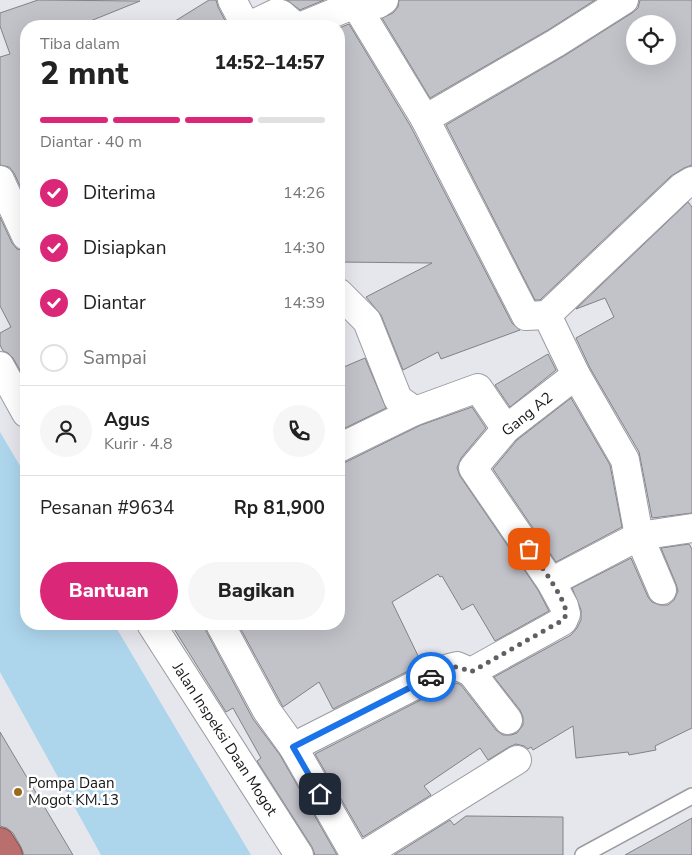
<!DOCTYPE html>
<html lang="id">
<meta charset="utf-8">
<style>
body{margin:0;font-family:"Nunito Sans",sans-serif;background:#f6f6f6;color:#222;height:100vh;display:flex;flex-direction:column;font-size:19px;white-space:nowrap}
*{box-sizing:border-box;margin:0}
p{font-size:16px;color:#767676}
.icon{flex:none;width:28px;height:28px;fill:none;stroke:currentColor;stroke-width:2;stroke-linecap:round;stroke-linejoin:round}
.map{position:relative;flex:1;overflow:hidden}
.panel{position:absolute;left:20px;top:20px;width:325px;height:610px;display:flex;flex-direction:column;background:#fff;border-radius:20px;box-shadow:0 5px 20px #0002}
.panel>*{flex:none}
.tools{position:absolute;left:626px;top:15px;display:grid;gap:10px}
.tools a{display:grid;place-items:center;width:50px;height:50px;border-radius:50%;background:#fff;box-shadow:0 5px 20px #0002;font-size:25px}
.pin{position:absolute;display:grid;place-items:center;width:42px;height:42px;color:#fff;margin:-21px;border-radius:10px;box-shadow:0 2px 8px #0006}
.courier{position:absolute;display:grid;place-items:center;width:50px;height:50px;margin:-25px;border:4px solid #1a73e8;border-radius:50%;background:#fff;color:#222;box-shadow:0 1px 6px #0007}
.headline em{font-style:normal;font-weight:800}
.headline div{display:flex;flex-direction:column-reverse}
.headline{display:flex;align-items:center;justify-content:space-between;height:85px;padding:0 20px}
h1{font-size:32px;font-weight:800;line-height:38px}
.bar{display:grid;grid-template-columns:repeat(4,1fr);gap:8px 5px;align-content:center;height:60px;padding:0 20px}
.bar i{height:6px;border-radius:4px;background:#e0e0e0}
.bar .selected{background:#db2777}
.bar p{grid-column:span 4}
.line{display:flex;align-items:center;gap:12px;padding:0 20px;border-top:1px solid #e0e0e0}
.line div{flex:1}
.round{display:grid;place-items:center;flex:none;width:52px;height:52px;border-radius:26px;background:#f6f6f6}
ol{padding:0 20px;list-style:none}
li{display:flex;align-items:center;gap:15px;height:55px}
li p{margin-inline-start:auto}
li .icon{padding:5px;border-radius:50%;background:#db2777;color:#fff;stroke-width:4}
li:last-child{color:#767676}
li i{width:28px;height:28px;border:2px solid #e0e0e0;border-radius:50%}
.primary-button{display:flex;gap:10px;margin-top:auto;padding:10px 20px}
.primary-button a{flex:1;height:58px;border-radius:30px;background:#db2777;color:#fff;font-size:20px;font-weight:800;line-height:58px;text-align:center}
.primary-button a+a{background:#f6f6f6;color:#222}
.map>svg:first-child{display:block}
.water{fill:#add6ed}
.building{fill:#c2c2c9;stroke:#818288;fill-rule:evenodd}
.lines{fill:none;stroke-linecap:round;stroke-linejoin:round}
.lane-casing{stroke:#9b9ba2;stroke-width:18}
.street-casing{stroke:#9b9ba2;stroke-width:30}
.highway-casing{stroke:#815051;stroke-width:30}
.lane{stroke:#fff;stroke-width:15}
.street{stroke:#fff;stroke-width:28}
.highway{stroke:#ba6f6e;stroke-width:28}
.done{stroke:#5f5f64;stroke-width:5;stroke-dasharray:0 9}
.route{stroke:#1a73e8;stroke-width:6}
.poi-dot{fill:#986c1a;stroke:#fff;stroke-width:2}
.labels{text-anchor:middle;dominant-baseline:central;stroke-width:5;stroke-linejoin:round;paint-order:stroke}
.street-label{font-size:15px;fill:#17171a;stroke:#fff}
.poi-label{font-size:15px;fill:#17171a;stroke:#fff;text-anchor:start}
</style>
<div class="map">
<svg width="692" height="855" viewBox="0 0 692 855">
<rect width="100%" height="100%" fill="#e6e6ed"/>
<polygon class="water" points="0,432 26,476 26,624 114,624 251,855 101,855 0,672"/>
<g class="building">
<polygon points="38,0 140,1 78,26 26,26 26,199 14,173 9,167 0,165 0,57 10,54 0,26 0,13"/>
<polygon points="209,0 216,0 218,7 228,26 167,26"/>
<polygon points="287,0 324,0 300,10"/>
<polygon points="399,0 595,0 548,30 430,98 382,18 393,13 398,7"/>
<path d="M 640,0 L 692,0 L 692,165 L 684,168 L 671,176 L 540,300 L 535,300 L 446,125 L 564,56 L 632,13 L 638,8 ZM 635,24 L 668,24 L 668,56 L 635,56 Z"/>
<polygon points="349,24 411,127 512,323 520,330 441,359 438,352 403,370 381,315 366,297 432,263 339,262 339,28"/>
<polygon points="688,202 692,207 692,513 652,518 639,452 590,368 576,338 614,317 605,298 576,309"/>
<polygon points="0,217 12,243 17,249 26,251 26,381 13,358 8,353 3,351 0,345 0,333 11,327 0,306"/>
<polygon points="548,354 556,370 510,407 495,385"/>
<polygon points="365,358 386,408 339,431 339,369"/>
<polygon points="571,398 610,465 622,527 556,562 493,469 517,440"/>
<polygon points="472,407 486,428 461,458 457,468 460,476 538,590 549,611 495,641 473,604 462,610 442,576 440,577 438,574 392,602 422,664 333,709 319,682 283,707 238,624 339,624 339,463 346,462 421,425"/>
<polygon points="689,544 692,549 692,728 655,746 656,750 629,755 628,752 576,758 573,726 533,750 531,747 528,749 524,746 516,744 509,747 488,760 480,748 424,786 431,795 363,837 315,754 452,684 453,685 457,683 461,685 496,730 503,735 511,735 517,733 523,725 523,717 520,710 494,677 571,635 577,628 581,620 581,610 572,588 631,558 648,597 652,602 660,605 668,605 674,600 678,591 676,584 661,548"/>
<polygon points="171,624 204,624 206,631 253,719 280,755 337,855 315,855 312,847 257,761 261,758 233,708 226,712"/>
<polygon points="0,732 73,855 24,855 21,847 13,833 7,828 0,826"/>
<polygon points="466,816 563,817 563,855 394,855 450,820 454,825"/>
<polygon points="692,818 692,855 625,855"/>
</g>
<g class="lines">
<defs>
<polyline id="lane" points="583,855 692,796"/>
<g id="street">
<polyline points="232,0 246,26"/>
<polyline points="355,4 378,4 384,0"/>
<polyline points="249,26 276,13 281,14 295,26"/>
<polyline points="425,119 556,43 624,0"/>
<polyline points="0,180 26,236"/>
<polyline points="339,293 367,321 398,399 415,411 478,388 506,429"/>
<polyline points="547,315 682,187 692,181"/>
<polyline points="0,366 26,413"/>
<polyline points="576,375 625,460 639,536 662,590"/>
<polyline points="339,448 415,411"/>
<polyline points="551,582 639,536 692,528"/>
<polyline points="151,624 299,855"/>
<polyline points="220,624 267,711 293,747 355,855"/>
<polyline points="471,672 508,720"/>
<polyline points="293,747 449,668 457,666 471,672 563,621 566,614 564,606 551,582 473,468 506,429 576,375 547,315 526,316 425,119 355,4 302,26"/>
<polyline points="364,855 517,760"/>
</g>
<polyline id="highway" points="0,842 8,855"/>
</defs>
<use href="#lane" class="lane-casing"/>
<use href="#street" class="street-casing"/>
<use href="#highway" class="highway-casing"/>
<use href="#lane" class="lane"/>
<use href="#street" class="street"/>
<use href="#highway" class="highway"/>
</g>
<g class="lines">
<path class="done" d="M 431,677 C 449,667 451,663 471,672 L 563,620 C 564,619 566,615 566,613 C 566,599 538,562 529,549"/>
<polyline class="route" points="320,794 293,747 431,677"/>
</g>
<circle class="poi-dot" cx="18" cy="792" r="5"/>
<g class="labels">
<g class="street-label">
<text transform="translate(527 414) rotate(-39)">Gang A2</text>
<text transform="translate(225 739) rotate(57)">Jalan Inspeksi Daan Mogot</text>
</g>
<g class="poi-label">
<text x="28" y="783">Pompa Daan<tspan x="28" dy="17">Mogot KM.13</tspan></text>
</g>
</g>
</svg>
<div class="tools">
<a><svg class="icon" aria-label="locate" viewBox="0 0 24 24"><circle cx="12" cy="12" r="6"/><path d="M12 2v4M12 18v4M2 12h4M18 12h4"/></svg></a>
</div>
<div class="pin" style="left:529px;top:549px;background:#ea580c"><svg class="icon" aria-label="bag" viewBox="0 0 24 24"><path d="M5 8h14l-1 12H6zM9 8a3 3 0 0 1 6 0"/></svg></div>
<div class="pin" style="left:320px;top:794px;background:#1f2937"><svg class="icon" aria-label="home" viewBox="0 0 24 24"><path d="M3 11l9-7 9 7M6 9v11h12V9"/></svg></div>
<div class="courier" style="left:431px;top:677px"><svg class="icon" aria-label="car" viewBox="0 0 24 24"><path d="M5 17H2v-5l4-1 3-4h7l3 4 3 1v5h-3M9 17h6M6 11h13"/><circle cx="7" cy="17" r="2"/><circle cx="17" cy="17" r="2"/></svg></div>
<section class="panel">
<div class="headline"><div><h1>2 mnt</h1><p>Tiba dalam</p></div><em>14:52–14:57</em></div>
<div class="bar"><i class="selected"></i><i class="selected"></i><i class="selected"></i><i></i><p>Diantar · 40 m</p></div>
<ol>
<li><svg class="icon" aria-label="check" viewBox="0 0 24 24"><path d="M5 12l5 5 9-10"/></svg>Diterima<p>14:26</p></li>
<li><svg class="icon" aria-label="check" viewBox="0 0 24 24"><path d="M5 12l5 5 9-10"/></svg>Disiapkan<p>14:30</p></li>
<li><svg class="icon" aria-label="check" viewBox="0 0 24 24"><path d="M5 12l5 5 9-10"/></svg>Diantar<p>14:39</p></li>
<li><i></i>Sampai</li>
</ol>
<div class="line" style="height:90px"><a class="round"><svg class="icon" aria-label="person" viewBox="0 0 24 24"><circle cx="12" cy="8" r="4"/><path d="M4 21q1-7 8-7t8 7"/></svg></a><div><b>Agus</b><p>Kurir · 4.8</p></div><a class="round"><svg class="icon" aria-label="phone" viewBox="0 0 24 24"><path d="M5 4h4l2 5-3 2q2 4 5 5l2-3 5 2v4C11 20 4 13 5 4z"/></svg></a></div>
<div class="line" style="height:65px"><div>Pesanan #9634</div><b>Rp 81,900</b></div>
<div class="primary-button"><a>Bantuan</a><a>Bagikan</a></div>
</section>
</div>
